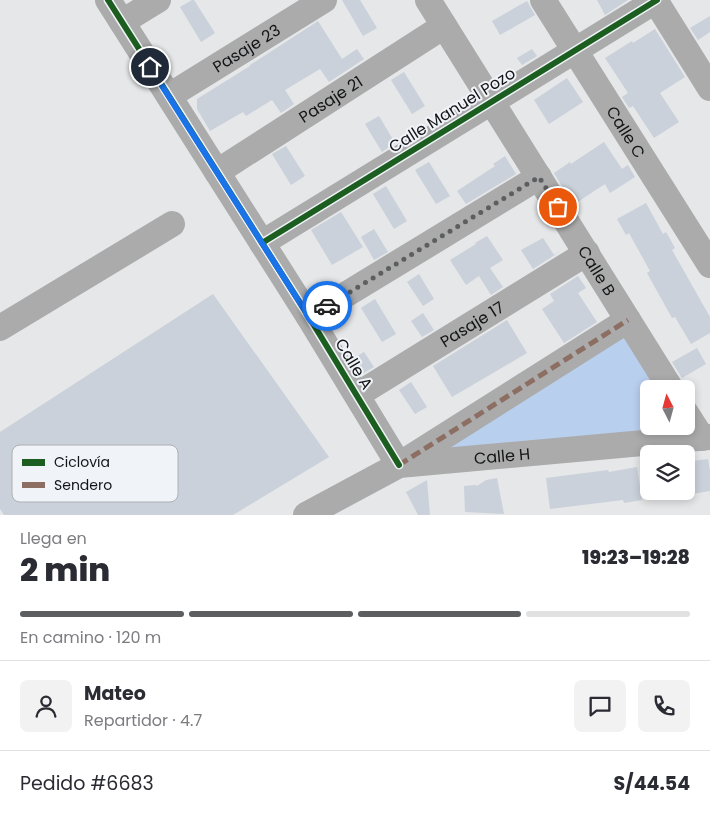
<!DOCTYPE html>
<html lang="es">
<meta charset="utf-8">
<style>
body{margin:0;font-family:Poppins,sans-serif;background:#f2f2f3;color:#2b2b33;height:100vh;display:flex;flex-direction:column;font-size:19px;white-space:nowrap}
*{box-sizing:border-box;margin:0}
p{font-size:16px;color:#7c7c81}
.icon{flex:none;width:28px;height:28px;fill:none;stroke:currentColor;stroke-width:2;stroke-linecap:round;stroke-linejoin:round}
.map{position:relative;height:515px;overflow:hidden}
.side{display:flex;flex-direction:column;background:#fff;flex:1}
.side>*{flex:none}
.needle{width:32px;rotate:354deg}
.buttons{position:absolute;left:640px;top:380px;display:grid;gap:10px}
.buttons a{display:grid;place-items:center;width:55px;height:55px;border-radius:8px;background:#fff;box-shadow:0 2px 8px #0003;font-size:25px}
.pin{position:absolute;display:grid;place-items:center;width:42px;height:42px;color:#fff;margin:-21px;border:2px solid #fff;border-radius:50%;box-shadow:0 1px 5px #0007}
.courier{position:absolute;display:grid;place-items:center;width:50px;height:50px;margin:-25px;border:4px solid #1a73e8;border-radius:50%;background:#fff;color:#222;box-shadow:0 1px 6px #0007}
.summary em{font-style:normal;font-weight:800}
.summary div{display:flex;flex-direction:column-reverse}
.summary{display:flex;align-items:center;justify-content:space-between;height:85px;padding:0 20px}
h1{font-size:32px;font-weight:800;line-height:38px}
.bar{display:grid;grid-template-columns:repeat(4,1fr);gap:8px 5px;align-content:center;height:60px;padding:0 20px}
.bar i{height:6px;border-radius:4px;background:#e1e1e2}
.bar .current{background:#5c5e60}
.bar p{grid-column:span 4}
.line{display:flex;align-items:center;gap:12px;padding:0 20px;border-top:1px solid #e1e1e2}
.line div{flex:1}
.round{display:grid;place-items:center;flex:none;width:52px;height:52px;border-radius:8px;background:#f2f2f3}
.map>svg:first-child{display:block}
.green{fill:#b9cfee}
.building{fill:#cad1da}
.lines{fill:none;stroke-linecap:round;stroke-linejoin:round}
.minor{stroke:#aaabaa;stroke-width:26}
.quiet{stroke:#8d6e63;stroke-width:5;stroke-dasharray:10 5;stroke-linecap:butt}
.cycleway-casing{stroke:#f0f3f8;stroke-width:9}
.cycleway{stroke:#1b5e20;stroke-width:6}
.done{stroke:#5c5e60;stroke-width:5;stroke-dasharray:0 9}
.route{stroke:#1a73e8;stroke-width:6}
.labels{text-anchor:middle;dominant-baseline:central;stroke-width:4;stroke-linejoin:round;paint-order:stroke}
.street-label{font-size:16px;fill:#131416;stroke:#f0f3f8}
.key{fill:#f0f3f8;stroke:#aeb0b4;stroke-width:1}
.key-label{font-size:14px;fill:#131416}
</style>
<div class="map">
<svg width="710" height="515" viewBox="0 0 710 515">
<rect width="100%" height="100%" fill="#e5e7e9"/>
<polygon class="green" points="622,329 660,389 649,389 649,426 684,426 415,458"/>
<g class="building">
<polygon points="192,0 194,0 215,33 201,42 180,7"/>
<polygon points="342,0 360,0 377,28 363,36"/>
<polygon points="597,0 628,0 605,15"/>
<polygon points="527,1 535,15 500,35 492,21"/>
<polygon points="710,16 710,32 698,40 690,28"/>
<polygon points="318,21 342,59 357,49 364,59 329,82 320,69 285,90 294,104 281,113 272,100 246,116 243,112 210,131 197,109 197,99 250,66 250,65"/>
<polygon points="655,29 685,77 660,93 679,122 654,138 633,106 629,108 622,97 628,93 605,58 632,41 633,43"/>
<polygon points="532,49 537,56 522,65 517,58"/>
<polygon points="404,72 425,106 412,114 391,80"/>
<polygon points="567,78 583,102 549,124 534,100"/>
<polygon points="379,116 395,143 382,152 365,124"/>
<polygon points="604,142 622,169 628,165 635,177 610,193 605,184 573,205 554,173 570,162 571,164"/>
<polygon points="286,146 305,176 291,185 272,154"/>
<polygon points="505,156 516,174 466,204 457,191 495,166 493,164"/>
<polygon points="429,162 450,196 436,204 415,170"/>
<polygon points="386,186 407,221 394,229 373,194"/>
<polygon points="646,203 663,234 666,232 675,248 672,250 710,317 710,333 691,344 675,317 672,318 647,273 650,271 629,233 626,235 617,219"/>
<polygon points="341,212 363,247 332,265 311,230"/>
<polygon points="374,229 388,252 374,260 361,237"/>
<polygon points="487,236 503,260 490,268 503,287 491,295 479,276 466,285 450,260 476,244 475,243"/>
<polygon points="543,238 554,255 561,251 533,269 521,250"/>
<polygon points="419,274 434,299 423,306 407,282"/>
<polygon points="578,276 586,288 578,293 597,322 564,343 542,309 554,301 550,294"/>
<polygon points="213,294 329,457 233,515 4,515 0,509 0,432"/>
<polygon points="375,299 396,334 382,342 361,308"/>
<polygon points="423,313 434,330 422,337 411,321"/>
<polygon points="507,320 527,353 452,397 433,366"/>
<polygon points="697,348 706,364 682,378 672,362"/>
<polygon points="364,352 374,367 362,374 352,359"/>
<polygon points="411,382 427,407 415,414 399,390"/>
<polygon points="708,459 710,471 710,491 686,495 686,462"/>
<polygon points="637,467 642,500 624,503 623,500 550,509 546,478 608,470 609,472"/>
<polygon points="497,478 504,514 465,512 464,486 476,485 477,486 486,480"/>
<polygon points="427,480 430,515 418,515 406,492"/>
</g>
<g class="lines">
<g class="minor">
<polyline points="108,0 309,317 399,465"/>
<path id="s1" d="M 428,0 L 671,389"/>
<path id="s2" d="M 543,0 L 710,265"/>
<polyline points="655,0 710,88"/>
<polyline points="122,22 158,0"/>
<path id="s3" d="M 169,96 L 324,0"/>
<path id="s4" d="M 217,172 L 444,26"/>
<polyline points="262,243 657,0"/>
<polyline points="309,317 539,177"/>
<polyline points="0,328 172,224"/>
<path id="s5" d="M 357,395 L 587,253"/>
<polyline points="686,413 702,438"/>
<polyline points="402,463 628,320"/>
<path id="s6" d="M 306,515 L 399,465 L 710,437"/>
</g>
<polyline class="quiet" points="399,465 628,320"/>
<defs>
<g id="cycleway">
<polyline points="108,0 309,317 399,465"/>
<polyline points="262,243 657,0"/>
</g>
</defs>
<use href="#cycleway" class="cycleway-casing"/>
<use href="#cycleway" class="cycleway"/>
</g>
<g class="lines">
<polyline class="done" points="327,306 539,177 558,207"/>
<polyline class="route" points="150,67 309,317 327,306"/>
</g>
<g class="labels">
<g class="street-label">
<text stroke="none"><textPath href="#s3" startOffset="91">Pasaje 23</textPath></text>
<text stroke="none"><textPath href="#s4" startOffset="135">Pasaje 21</textPath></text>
<text transform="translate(452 110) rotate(-32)">Calle Manuel Pozo</text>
<text stroke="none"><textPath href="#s2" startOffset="156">Calle C</textPath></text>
<text stroke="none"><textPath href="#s1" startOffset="319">Calle B</textPath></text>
<text stroke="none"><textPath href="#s5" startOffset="135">Pasaje 17</textPath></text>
<text transform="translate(354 364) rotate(59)">Calle A</text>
<text stroke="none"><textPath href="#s6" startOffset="209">Calle H</textPath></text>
</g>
</g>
<rect x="12" y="445" width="166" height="57" rx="8" class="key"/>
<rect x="22" y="459" width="23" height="7" fill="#1b5e20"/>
<rect x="22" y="482" width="23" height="6" fill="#8d6e63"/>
<g class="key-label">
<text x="54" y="467">Ciclovía</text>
<text x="54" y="490">Sendero</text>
</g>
</svg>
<div class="buttons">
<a><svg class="needle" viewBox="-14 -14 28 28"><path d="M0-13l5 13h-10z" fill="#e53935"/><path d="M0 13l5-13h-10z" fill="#7c7c81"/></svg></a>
<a><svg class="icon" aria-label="layers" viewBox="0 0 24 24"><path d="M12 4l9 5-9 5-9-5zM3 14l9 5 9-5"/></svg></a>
</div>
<div class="pin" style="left:558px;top:207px;background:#ea580c"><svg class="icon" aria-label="bag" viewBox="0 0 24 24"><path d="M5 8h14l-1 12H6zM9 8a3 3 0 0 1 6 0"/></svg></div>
<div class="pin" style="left:150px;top:67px;background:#1f2937"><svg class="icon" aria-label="home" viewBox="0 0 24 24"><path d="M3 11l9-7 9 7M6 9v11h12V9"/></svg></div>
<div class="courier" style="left:327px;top:306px"><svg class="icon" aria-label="car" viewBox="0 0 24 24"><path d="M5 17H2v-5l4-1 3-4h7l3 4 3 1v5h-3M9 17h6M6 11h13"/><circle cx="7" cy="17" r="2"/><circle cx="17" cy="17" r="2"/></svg></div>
</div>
<section class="side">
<div class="summary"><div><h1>2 min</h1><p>Llega en</p></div><em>19:23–19:28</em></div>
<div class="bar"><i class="current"></i><i class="current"></i><i class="current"></i><i></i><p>En camino · 120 m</p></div>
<div class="line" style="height:90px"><a class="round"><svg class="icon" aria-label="person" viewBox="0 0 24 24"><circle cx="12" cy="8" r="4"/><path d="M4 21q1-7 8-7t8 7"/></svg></a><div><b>Mateo</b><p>Repartidor · 4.7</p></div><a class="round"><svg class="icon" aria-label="chat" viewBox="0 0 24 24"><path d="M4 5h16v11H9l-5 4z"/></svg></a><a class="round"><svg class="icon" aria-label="phone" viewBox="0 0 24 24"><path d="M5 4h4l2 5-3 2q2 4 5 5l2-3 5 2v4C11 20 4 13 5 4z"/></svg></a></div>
<div class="line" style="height:65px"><div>Pedido #6683</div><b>S/44.54</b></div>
</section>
